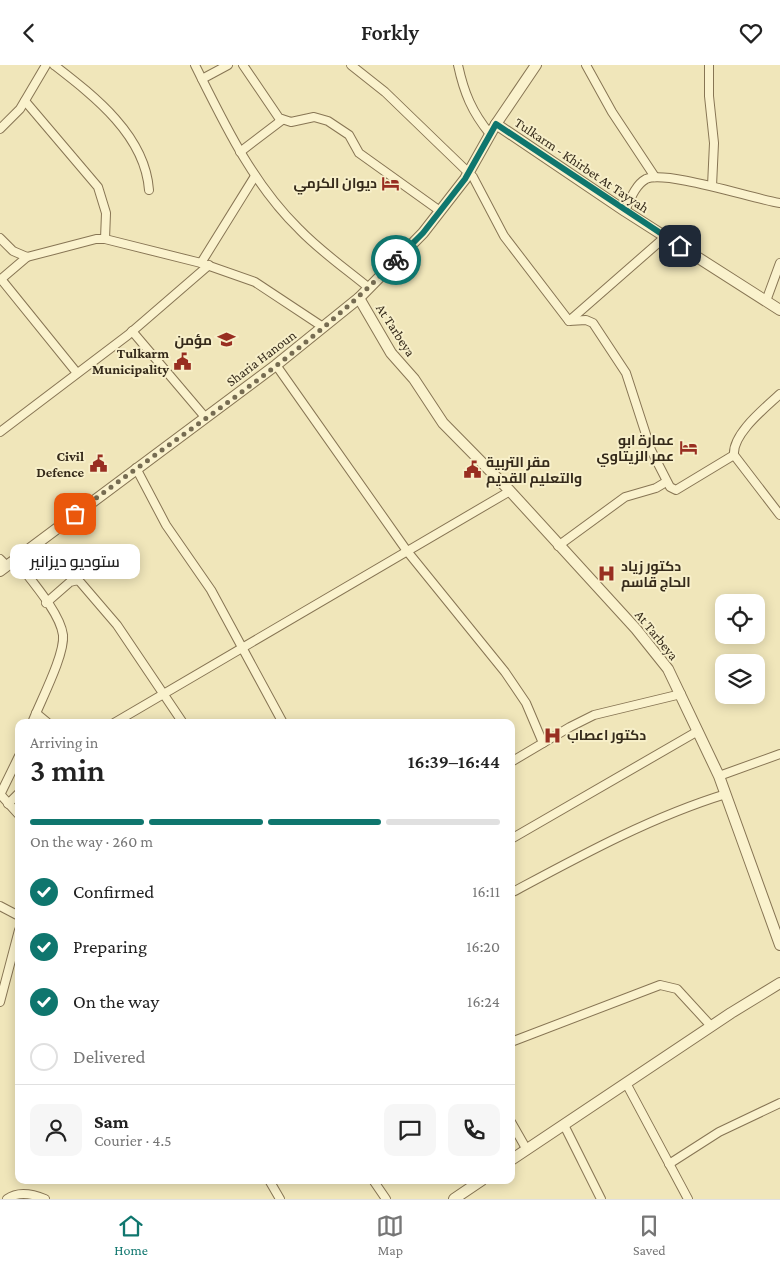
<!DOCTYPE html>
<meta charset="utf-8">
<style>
body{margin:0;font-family:"Crimson Pro",Cairo,serif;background:#f6f6f6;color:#222;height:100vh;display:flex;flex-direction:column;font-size:19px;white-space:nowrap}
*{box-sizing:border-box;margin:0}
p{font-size:16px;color:#767676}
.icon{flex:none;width:28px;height:28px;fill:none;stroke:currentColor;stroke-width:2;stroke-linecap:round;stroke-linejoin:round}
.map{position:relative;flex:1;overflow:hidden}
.panel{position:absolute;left:15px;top:654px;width:500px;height:465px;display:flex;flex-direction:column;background:#fff;border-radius:10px;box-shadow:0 2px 12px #0003}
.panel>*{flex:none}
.fabs{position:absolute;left:715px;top:529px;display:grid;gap:10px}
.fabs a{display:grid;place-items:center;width:50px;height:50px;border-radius:10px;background:#fff;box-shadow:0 2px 12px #0003;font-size:25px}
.pin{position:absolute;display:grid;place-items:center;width:42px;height:42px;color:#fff;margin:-21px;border-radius:10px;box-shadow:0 2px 8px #0006}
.courier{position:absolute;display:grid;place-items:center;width:50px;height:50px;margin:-25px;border:4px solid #0f766e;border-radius:50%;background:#fff;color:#222;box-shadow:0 1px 6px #0007}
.bubble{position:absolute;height:35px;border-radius:10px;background:#fff;box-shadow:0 2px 12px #0003;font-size:16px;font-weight:600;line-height:35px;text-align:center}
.overview em{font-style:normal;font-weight:600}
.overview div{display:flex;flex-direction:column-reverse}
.overview{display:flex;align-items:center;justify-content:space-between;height:85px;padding:0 15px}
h1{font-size:32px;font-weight:600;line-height:38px}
.bar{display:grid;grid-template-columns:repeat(4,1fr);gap:8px 5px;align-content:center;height:60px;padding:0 15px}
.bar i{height:6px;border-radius:4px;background:#e0e0e0}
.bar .active{background:#0f766e}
.bar p{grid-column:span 4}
.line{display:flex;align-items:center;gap:12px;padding:0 15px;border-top:1px solid #e0e0e0}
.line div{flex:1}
.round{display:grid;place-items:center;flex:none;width:52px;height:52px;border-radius:10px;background:#f6f6f6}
ol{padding:0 15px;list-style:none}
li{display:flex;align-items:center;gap:15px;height:55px}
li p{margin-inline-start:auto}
li .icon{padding:5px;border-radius:50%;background:#0f766e;color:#fff;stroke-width:4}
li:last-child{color:#767676}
li i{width:28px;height:28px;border:2px solid #e0e0e0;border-radius:50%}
header{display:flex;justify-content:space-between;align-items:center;height:65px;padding:0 15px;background:#fff;font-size:22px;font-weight:600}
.dock{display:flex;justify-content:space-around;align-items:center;height:70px;border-top:1px solid #e0e0e0;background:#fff;font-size:14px;color:#767676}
.dock a{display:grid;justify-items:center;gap:2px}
.dock .active{color:#0f766e}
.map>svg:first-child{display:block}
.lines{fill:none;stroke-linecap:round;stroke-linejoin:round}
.minor-casing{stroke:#877554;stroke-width:10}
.tertiary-casing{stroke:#877554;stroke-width:12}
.minor{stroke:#faf2cd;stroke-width:8}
.tertiary{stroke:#faf2cd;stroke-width:10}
.done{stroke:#766c52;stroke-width:5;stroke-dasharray:0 9}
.route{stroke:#0f766e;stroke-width:6}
.labels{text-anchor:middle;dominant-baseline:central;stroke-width:4;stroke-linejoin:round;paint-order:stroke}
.street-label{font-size:14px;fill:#352a1a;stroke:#f7efc9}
.poi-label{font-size:14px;font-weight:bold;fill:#352a1a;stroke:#f7efc9;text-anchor:end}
</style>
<header><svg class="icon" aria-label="back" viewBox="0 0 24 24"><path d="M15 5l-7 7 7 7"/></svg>Forkly<svg class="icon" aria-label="heart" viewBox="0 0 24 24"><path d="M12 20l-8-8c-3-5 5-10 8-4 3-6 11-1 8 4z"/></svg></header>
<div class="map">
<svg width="780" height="1134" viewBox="0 0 780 1134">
<rect width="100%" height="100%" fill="#f0e6ba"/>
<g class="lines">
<defs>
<g id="minor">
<path d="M 54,0 C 94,31 145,70 149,125"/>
<path d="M 195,0 C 224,58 252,118 299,164 C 320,186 346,204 369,223"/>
<polyline points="243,0 279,53 291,57 314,52 328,56 349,70 359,88 440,146"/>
<polyline points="351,0 385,27 473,112 504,171 569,256 586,255 593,258 626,308 651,385 670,422 676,425 734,390"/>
<path d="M 458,0 C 464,28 472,47 490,69"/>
<polyline points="586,0 612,47 655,112"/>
<polyline points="709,0 709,31 714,78 712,121"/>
<polyline points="202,14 228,0"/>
<polyline points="25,36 98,122 106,148 105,174"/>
<polyline points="0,64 20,44 46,0"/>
<polyline points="240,87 282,55"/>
<path d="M 625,146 C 630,135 635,120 646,114 C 666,105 754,134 780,138"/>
<polyline points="0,173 13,186 27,192 96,174 105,174 201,198 255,217 323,262"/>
<polyline points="201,198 255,111"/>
<polyline points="1,214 77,308"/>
<polyline points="0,215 27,192"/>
<polyline points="766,236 780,198"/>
<polyline points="569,256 665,172"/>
<polyline points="132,266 205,352"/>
<polyline points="276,300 407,486 505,607 526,638 543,678"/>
<path d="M 780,329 C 765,343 732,369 734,390 L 780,450"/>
<polyline points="0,367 128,270 209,200"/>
<polyline points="136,403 166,460 211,525 283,658"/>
<polyline points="558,481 625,432 656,423 666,417"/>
<polyline points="0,494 7,501"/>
<path d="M 15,494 C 29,513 60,547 63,570 C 65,590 40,637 32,658"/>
<polyline points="46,538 70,517 78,515 81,518 117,560 183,658"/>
<polyline points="36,648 48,658"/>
<polyline points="114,658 510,426"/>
<polyline points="511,697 570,662 594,650 681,629"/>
<polyline points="719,711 780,689"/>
<polyline points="0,729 19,750"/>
<polyline points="0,730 19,691"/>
<polyline points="8,739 19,728"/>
<polyline points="511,774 698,666"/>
<path d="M 511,828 C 580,791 651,752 726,729"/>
<polyline points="0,841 19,851"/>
<polyline points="0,937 19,865"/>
<polyline points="511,977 660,920 677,924 711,961"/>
<polyline points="626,1018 688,1134"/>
<polyline points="511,1057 527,1085"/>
<polyline points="564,1060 601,1134"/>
<polyline points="669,1099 719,1067 780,1038"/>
<polyline points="269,1115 280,1134"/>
<polyline points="373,1115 386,1134"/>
<path d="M 7,1134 C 18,1126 33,1129 45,1134"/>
</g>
<g id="tertiary">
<polyline points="496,59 625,146 780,245"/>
<polyline points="359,233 391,288 414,314 443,358 510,426 636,564 668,604 719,711 780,880"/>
<polyline points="0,506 276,300 359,233 423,168 465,114 496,59 536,0"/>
<polyline points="511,1095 731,948 780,918"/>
<polyline points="454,1134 482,1115"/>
</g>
</defs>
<use href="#minor" class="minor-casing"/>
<use href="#tertiary" class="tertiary-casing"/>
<use href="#minor" class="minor"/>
<use href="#tertiary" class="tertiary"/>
</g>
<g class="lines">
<path class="done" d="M 75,449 C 183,367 301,293 396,195"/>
<polyline class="route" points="396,195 423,168 465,114 496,59 680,181"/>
</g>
<defs>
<symbol id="hotel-bare" viewBox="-9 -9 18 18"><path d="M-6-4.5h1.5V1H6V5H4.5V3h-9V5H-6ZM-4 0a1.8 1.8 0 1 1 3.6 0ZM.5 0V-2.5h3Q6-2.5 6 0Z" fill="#982e21" stroke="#f7efc9" stroke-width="2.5" paint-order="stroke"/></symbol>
<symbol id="school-bare" viewBox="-9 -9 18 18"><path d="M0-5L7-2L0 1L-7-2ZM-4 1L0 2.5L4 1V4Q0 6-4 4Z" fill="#982e21" stroke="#f7efc9" stroke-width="2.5" paint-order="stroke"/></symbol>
<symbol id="civic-bare" viewBox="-9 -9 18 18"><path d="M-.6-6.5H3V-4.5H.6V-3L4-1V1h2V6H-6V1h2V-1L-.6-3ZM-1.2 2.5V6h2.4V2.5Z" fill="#982e21" stroke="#f7efc9" stroke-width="2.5" paint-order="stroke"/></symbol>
<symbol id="hospital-bare" viewBox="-9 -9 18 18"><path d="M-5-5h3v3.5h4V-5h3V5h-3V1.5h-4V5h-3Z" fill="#982e21" stroke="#f7efc9" stroke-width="2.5" paint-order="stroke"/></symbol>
</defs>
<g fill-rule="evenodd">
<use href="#hotel-bare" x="378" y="106" width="25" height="25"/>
<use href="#school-bare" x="214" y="262" width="25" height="25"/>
<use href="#civic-bare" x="170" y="284" width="25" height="25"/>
<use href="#hotel-bare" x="676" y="370" width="25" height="25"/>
<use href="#civic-bare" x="86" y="386" width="25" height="25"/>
<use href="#civic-bare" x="460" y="392" width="25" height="25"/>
<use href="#hospital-bare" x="594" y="496" width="25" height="25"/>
<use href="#hospital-bare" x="540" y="658" width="25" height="25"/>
</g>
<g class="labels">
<g class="street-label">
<text transform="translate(582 100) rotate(34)">Tulkarm - Khirbet At Tayyah</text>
<text transform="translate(396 265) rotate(57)">At Tarbeya</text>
<text transform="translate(261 293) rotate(-37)">Sharia Hanoun</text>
<text transform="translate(657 570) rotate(51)">At Tarbeya</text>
</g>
<g class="poi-label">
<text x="377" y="118">ديوان الكرمي</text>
<text x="212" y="275">مؤمن</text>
<text x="169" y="288">Tulkarm<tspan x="169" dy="16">Municipality</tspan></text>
<text x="674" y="375">عمارة ابو<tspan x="674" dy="16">عمر الزيتاوي</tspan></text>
<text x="84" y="391">Civil<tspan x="84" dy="16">Defence</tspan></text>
<text x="486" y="397" text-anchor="start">مقر التربية<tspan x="486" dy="16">والتعليم القديم</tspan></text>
<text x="621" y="501" text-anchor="start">دكتور زياد<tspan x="621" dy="16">الحاج قاسم</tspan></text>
<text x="567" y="670" text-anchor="start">دكتور اعصاب</text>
</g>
</g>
</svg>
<div class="fabs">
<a><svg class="icon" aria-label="locate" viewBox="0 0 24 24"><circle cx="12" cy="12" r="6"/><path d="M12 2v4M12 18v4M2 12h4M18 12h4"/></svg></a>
<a><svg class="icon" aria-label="layers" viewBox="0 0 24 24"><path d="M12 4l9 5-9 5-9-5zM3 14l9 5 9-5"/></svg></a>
</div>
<div class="pin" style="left:75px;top:449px;background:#ea580c"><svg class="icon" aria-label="bag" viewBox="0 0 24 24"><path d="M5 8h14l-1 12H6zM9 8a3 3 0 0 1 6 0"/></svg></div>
<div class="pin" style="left:680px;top:181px;background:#1f2937"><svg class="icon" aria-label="home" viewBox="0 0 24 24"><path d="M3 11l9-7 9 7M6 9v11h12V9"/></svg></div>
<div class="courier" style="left:396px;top:195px"><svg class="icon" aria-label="bike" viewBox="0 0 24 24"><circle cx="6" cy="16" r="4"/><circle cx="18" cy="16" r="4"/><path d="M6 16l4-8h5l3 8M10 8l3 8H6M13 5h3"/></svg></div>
<div class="bubble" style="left:10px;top:479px;width:130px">ستوديو ديزانير</div>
<section class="panel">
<div class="overview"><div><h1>3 min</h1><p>Arriving in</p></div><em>16:39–16:44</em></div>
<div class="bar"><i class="active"></i><i class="active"></i><i class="active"></i><i></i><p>On the way · 260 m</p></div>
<ol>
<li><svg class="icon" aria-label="check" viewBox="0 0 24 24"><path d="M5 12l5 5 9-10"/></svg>Confirmed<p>16:11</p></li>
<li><svg class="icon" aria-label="check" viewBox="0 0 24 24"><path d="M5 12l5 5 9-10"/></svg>Preparing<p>16:20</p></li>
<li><svg class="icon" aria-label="check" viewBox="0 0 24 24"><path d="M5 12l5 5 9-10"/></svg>On the way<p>16:24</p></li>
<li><i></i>Delivered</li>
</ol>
<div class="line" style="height:90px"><a class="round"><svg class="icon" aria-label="person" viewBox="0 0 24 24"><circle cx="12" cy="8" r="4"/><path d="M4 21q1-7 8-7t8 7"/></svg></a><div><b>Sam</b><p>Courier · 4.5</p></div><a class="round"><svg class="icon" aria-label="chat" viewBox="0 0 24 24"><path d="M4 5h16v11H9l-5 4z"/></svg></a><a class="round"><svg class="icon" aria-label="phone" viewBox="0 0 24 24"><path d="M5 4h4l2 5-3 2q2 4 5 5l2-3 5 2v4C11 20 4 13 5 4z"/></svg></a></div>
</section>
</div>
<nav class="dock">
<a class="active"><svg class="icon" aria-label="home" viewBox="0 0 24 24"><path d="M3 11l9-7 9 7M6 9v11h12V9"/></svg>Home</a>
<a><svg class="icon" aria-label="map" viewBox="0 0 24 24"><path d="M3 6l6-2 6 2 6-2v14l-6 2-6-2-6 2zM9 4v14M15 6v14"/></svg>Map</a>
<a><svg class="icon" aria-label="saved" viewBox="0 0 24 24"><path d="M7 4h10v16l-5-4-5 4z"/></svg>Saved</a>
</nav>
